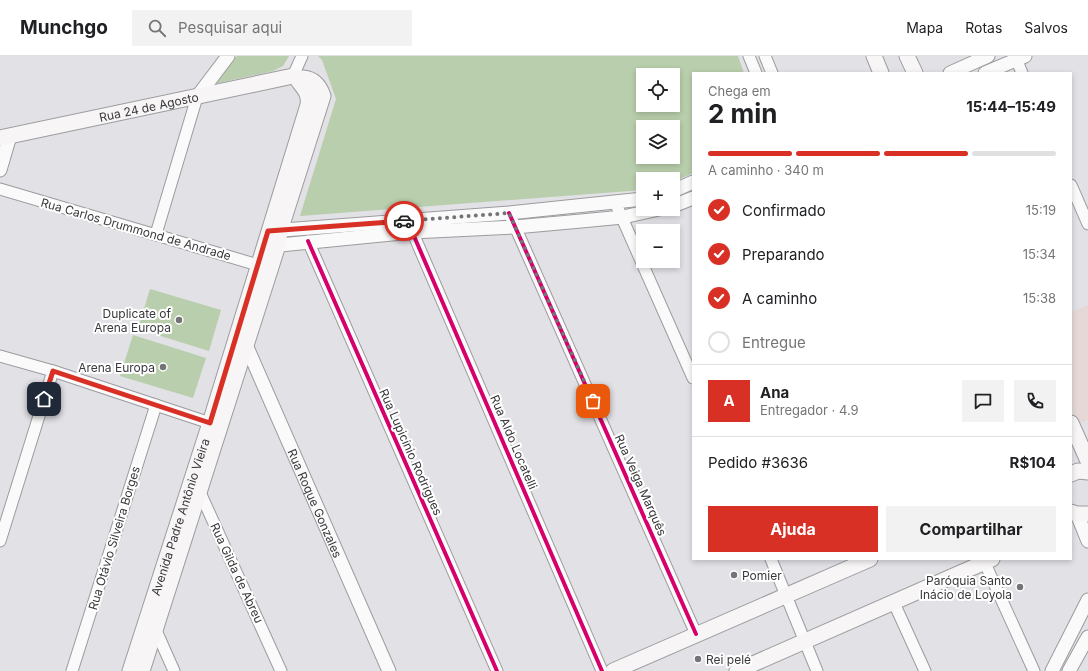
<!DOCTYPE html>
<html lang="pt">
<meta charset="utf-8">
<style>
body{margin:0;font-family:Inter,sans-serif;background:#f2f2f2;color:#202124;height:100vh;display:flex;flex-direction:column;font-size:15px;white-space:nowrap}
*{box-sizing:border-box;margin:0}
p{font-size:13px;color:#757577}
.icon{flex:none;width:22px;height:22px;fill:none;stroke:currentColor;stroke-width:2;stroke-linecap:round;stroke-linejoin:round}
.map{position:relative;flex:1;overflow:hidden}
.details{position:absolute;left:692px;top:16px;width:380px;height:488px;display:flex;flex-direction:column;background:#fff;border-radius:0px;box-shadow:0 2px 6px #0003}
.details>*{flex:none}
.fabs{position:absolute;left:636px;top:12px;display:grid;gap:8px}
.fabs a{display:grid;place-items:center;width:44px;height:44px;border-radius:0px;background:#fff;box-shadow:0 2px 6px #0003;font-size:20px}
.pin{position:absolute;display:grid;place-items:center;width:34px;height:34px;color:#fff;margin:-17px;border-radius:8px;box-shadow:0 2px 6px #0006}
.courier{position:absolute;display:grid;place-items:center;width:40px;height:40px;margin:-20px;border:3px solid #d93025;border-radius:50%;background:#fff;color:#222;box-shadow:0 1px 5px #0007}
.head em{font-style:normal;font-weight:700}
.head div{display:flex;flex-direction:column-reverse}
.head{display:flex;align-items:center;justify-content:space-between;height:68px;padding:0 16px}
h1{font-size:26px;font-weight:700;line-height:30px}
.bar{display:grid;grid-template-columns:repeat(4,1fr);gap:6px 4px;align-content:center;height:48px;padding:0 16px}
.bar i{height:5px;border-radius:3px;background:#e0e0e0}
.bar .selected{background:#d93025}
.bar p{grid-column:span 4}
.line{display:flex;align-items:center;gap:10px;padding:0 16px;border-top:1px solid #e0e0e0}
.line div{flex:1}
.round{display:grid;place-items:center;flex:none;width:42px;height:42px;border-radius:0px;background:#f2f2f2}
ol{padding:0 16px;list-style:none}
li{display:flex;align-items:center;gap:12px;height:44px}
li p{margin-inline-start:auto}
li .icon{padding:4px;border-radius:50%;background:#d93025;color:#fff;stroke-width:4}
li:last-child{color:#757577}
li i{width:22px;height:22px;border:2px solid #e0e0e0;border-radius:50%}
.button{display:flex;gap:8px;margin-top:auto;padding:8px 16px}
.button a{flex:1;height:46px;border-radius:0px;background:#d93025;color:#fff;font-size:16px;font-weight:700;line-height:46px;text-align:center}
.button a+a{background:#f2f2f2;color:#202124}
header{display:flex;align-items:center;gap:24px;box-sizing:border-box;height:56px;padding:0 20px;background:#fff;border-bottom:1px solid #e0e0e0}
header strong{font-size:19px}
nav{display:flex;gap:22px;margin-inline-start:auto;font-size:14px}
.search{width:280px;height:36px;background:#f2f2f2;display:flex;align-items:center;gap:10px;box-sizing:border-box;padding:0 14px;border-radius:0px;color:#757577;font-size:15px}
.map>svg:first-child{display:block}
.education{fill:#e6d8d7}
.green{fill:#b9ceac;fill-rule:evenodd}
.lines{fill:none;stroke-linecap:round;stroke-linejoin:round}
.minor-casing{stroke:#9c9c9f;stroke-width:13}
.tertiary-casing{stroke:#9c9c9f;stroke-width:15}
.secondary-casing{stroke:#9c9c9f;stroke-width:17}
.minor{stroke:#fafafb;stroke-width:11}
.tertiary{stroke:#fafafb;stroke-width:13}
.secondary{stroke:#f7f5f5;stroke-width:15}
.cycleway-casing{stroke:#fff;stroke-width:6}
.cycleway{stroke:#d6006c;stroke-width:4}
.done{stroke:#747478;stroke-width:4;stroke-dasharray:0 7.2}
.route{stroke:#d93025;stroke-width:5}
.poi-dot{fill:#747478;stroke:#fff;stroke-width:1.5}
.labels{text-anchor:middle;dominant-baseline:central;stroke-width:4;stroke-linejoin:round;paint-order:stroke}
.street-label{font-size:12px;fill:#39393c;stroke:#fff}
.poi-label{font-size:12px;fill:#39393c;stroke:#fff;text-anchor:end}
</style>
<header>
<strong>Munchgo</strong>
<div class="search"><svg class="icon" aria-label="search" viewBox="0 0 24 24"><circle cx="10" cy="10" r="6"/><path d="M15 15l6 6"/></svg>Pesquisar aqui</div>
<nav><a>Mapa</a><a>Rotas</a><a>Salvos</a></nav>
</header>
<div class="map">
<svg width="1088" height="615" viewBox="0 0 1088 615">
<rect width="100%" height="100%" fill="#e1e1e6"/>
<polygon class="education" points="1088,249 1088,364 1078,368 1071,351 1071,256"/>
<g class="green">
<polygon points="237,0 289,0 283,10 273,15 209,29 216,24"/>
<path d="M 318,0 L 738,0 L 744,17 L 693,17 L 693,117 L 673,126 L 673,123 L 643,123 L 643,134 L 300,160 L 336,43 L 322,4 ZM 643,19 L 673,19 L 673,49 L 643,49 ZM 643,71 L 673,71 L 673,101 L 643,101 Z"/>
<polygon points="150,233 221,254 209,295 138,273"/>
<polygon points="133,279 206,302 193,342 120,320"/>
</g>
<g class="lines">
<defs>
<g id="minor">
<polyline points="749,0 756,17"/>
<polyline points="765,0 772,17"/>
<polyline points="1015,0 1022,17"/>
<polyline points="293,20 302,0"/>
<polyline points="1071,129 1088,168"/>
<polyline points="0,133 258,209 267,208"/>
<polyline points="615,146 693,322"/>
<polyline points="509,157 696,578"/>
<polyline points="409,168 602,615"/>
<polyline points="156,178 197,41"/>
<polyline points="308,185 497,615"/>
<polyline points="0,300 53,315 210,367 217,368"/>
<polyline points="198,432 281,615"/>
<polyline points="0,485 53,315"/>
<polyline points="771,503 817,615"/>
<polyline points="983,503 1034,615"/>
<polyline points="894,547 925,615"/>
<polyline points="154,570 174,615"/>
<polyline points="72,615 156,349"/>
</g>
<g id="tertiary">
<polyline points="950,17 988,0"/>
<polyline points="985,17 1025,0"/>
<polyline points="197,41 228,0"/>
<polyline points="0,114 10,80"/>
<polyline points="673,135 693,126"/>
<polyline points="673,150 693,142"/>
<polyline points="270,175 509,157 643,143"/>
<polyline points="270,190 412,176 515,171 581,165 623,161 659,153"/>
<path id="s1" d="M 240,287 L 246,289 L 389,615"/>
<polyline points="1077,458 1088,485"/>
<polyline points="1052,615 1088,544"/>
<polyline points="1069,615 1088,581"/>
</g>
<g id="secondary">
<polyline points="874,0 881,17"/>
<polyline points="907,0 915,17"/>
<path id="s2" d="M 0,82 L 293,20 C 297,23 299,22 303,22 C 314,23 320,31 323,40 L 280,175 L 278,189 L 272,208 L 142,615"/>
<polyline points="1071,367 1088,405"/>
<polyline points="1071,418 1078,415 1088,416"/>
<polyline points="1071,456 1077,458 1088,458"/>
<path id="s3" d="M 130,615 L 210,367 L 308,49 C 310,37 303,32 297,23"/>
<polyline points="613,615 870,503"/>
<polyline points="737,615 992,503"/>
</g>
</defs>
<use href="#minor" class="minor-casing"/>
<use href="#tertiary" class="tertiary-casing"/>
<use href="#secondary" class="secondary-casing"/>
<use href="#minor" class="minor"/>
<use href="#tertiary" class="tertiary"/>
<use href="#secondary" class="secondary"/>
<defs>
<g id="cycleway">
<polyline points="509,157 696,578"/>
<polyline points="407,164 602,615"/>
<polyline points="308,185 497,615"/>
</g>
</defs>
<use href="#cycleway" class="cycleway-casing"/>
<use href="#cycleway" class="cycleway"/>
</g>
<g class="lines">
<polyline class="done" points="404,165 509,157 593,345"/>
<polyline class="route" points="44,343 53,315 210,367 268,175 404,165"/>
</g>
<g class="poi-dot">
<circle cx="179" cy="264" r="4"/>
<circle cx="163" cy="311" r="4"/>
<circle cx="734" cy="519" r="4"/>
<circle cx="1020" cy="531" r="4"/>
<circle cx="698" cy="603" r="4"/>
</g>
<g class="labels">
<g class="street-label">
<text stroke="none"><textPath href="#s2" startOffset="152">Rua 24 de Agosto</textPath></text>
<text transform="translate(136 173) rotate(16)">Rua Carlos Drummond de Andrade</text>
<text transform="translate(514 386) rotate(67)">Rua Aldo Locatelli</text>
<text transform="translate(411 396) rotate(66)">Rua Lupicínio Rodrigues</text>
<text transform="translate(641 429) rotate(66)">Rua Veiga Marquês</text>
<text stroke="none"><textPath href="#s1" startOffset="179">Rua Roque Gonzales</textPath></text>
<text stroke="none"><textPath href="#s3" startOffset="162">Avenida Padre Antônio Vieira</textPath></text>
<text transform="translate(114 482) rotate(-73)">Rua Otávio Silveira Borges</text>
<text transform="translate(237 517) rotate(65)">Rua Gilda de Abreu</text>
</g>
<g class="poi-label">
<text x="171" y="257">Duplicate of<tspan x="171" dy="14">Arena Europa</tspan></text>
<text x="155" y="311">Arena Europa</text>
<text x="742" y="519" text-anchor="start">Pomier</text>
<text x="1012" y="524">Paróquia Santo<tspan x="1012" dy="14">Inácio de Loyola</tspan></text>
<text x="706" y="603" text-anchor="start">Rei pelé</text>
</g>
</g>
</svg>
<div class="fabs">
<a><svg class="icon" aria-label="locate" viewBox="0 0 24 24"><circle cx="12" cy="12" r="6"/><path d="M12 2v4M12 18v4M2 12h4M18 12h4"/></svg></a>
<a><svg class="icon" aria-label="layers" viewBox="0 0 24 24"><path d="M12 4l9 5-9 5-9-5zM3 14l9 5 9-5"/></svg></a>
<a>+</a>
<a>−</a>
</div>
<div class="pin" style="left:593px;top:345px;background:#ea580c"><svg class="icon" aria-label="bag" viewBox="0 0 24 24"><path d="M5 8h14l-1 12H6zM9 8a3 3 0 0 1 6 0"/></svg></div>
<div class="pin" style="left:44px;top:343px;background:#1f2937"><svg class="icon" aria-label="home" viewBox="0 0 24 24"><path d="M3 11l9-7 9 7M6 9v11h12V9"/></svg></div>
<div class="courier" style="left:404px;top:165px"><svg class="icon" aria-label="car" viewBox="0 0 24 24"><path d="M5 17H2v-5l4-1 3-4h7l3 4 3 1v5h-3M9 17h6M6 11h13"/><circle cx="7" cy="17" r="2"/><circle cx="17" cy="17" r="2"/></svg></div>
<section class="details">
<div class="head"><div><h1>2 min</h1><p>Chega em</p></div><em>15:44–15:49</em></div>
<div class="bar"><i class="selected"></i><i class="selected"></i><i class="selected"></i><i></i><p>A caminho · 340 m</p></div>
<ol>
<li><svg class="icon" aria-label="check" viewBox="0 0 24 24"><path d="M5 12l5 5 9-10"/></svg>Confirmado<p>15:19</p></li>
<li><svg class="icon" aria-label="check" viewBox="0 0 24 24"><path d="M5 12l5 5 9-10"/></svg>Preparando<p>15:34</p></li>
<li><svg class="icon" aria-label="check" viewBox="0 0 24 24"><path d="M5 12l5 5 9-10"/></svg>A caminho<p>15:38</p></li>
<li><i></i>Entregue</li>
</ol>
<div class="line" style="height:72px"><b class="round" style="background:#d93025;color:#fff">A</b><div><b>Ana</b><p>Entregador · 4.9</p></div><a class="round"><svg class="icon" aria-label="chat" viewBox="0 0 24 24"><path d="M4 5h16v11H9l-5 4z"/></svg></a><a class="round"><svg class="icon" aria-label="phone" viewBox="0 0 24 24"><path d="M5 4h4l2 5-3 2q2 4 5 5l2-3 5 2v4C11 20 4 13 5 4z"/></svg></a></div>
<div class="line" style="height:52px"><div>Pedido #3636</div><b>R$104</b></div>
<div class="button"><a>Ajuda</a><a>Compartilhar</a></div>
</section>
</div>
